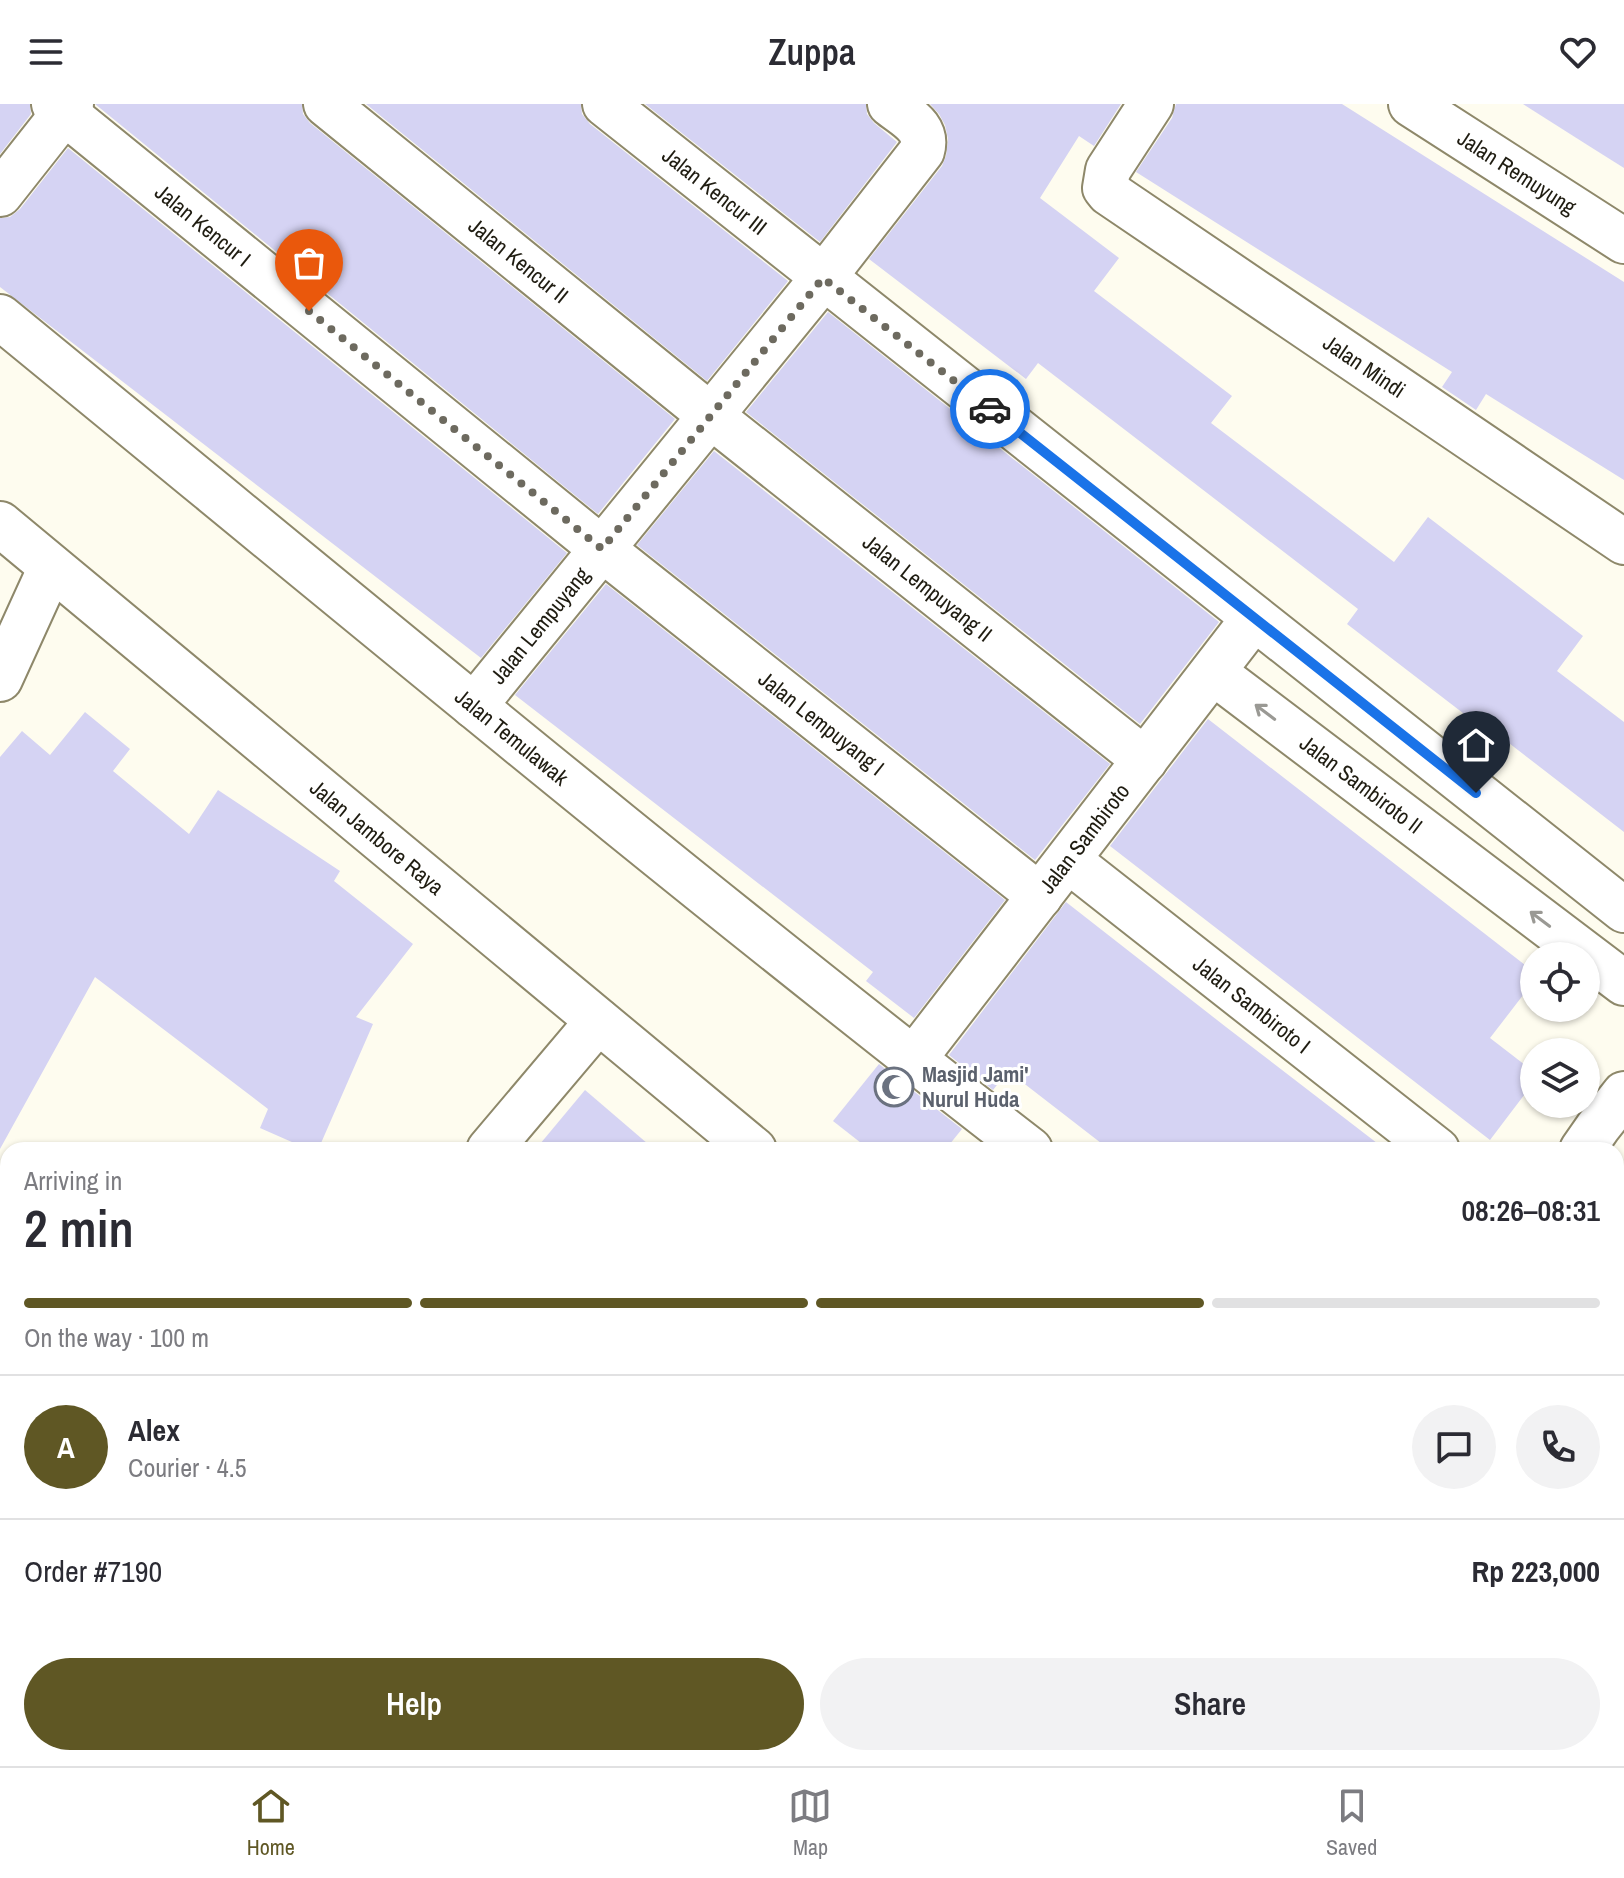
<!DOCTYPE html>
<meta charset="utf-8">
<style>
body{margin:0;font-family:"Archivo Narrow",sans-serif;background:#f2f2f3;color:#2b2b33;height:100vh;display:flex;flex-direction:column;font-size:30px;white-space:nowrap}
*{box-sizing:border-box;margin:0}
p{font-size:26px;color:#7c7c81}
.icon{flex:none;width:44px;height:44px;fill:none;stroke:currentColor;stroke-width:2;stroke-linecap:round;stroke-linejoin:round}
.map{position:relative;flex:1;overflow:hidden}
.details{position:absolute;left:0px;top:1038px;width:1624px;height:624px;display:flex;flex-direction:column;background:#fff;border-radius:24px 24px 0 0;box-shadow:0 2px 6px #0004}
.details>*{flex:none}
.buttons{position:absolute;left:1520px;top:838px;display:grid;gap:16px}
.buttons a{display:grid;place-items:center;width:80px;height:80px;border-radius:50%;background:#fff;box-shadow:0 2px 6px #0004;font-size:40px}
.pin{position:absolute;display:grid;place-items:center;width:68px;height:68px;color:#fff;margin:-82px -34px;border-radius:50% 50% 50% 0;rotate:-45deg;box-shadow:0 0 8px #0007}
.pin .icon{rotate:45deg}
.courier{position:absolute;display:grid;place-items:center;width:80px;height:80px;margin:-40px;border:6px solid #1a73e8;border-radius:50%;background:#fff;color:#222;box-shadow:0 2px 10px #0007}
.headline em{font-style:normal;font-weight:600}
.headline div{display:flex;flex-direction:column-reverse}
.headline{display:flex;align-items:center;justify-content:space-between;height:136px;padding:0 24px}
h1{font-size:52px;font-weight:600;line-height:60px}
.bar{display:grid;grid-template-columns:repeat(4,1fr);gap:12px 8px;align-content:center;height:96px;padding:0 24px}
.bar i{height:10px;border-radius:6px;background:#e1e1e2}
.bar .current{background:#5f5724}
.bar p{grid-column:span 4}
.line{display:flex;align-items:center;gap:20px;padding:0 24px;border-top:2px solid #e1e1e2}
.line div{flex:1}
.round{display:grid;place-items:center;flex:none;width:84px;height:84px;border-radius:42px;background:#f2f2f3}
.action{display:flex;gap:16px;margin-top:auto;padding:16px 24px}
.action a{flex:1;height:92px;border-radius:48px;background:#5f5724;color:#fff;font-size:32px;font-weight:600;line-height:92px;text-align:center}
.action a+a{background:#f2f2f3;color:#2b2b33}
header{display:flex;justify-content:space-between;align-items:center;height:104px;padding:0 24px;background:#fff;font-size:36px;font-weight:600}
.dock{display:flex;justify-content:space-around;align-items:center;height:112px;border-top:2px solid #e1e1e2;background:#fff;font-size:22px;color:#7c7c81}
.dock a{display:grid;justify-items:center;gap:4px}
.dock .current{color:#5f5724}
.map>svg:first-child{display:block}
.building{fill:#d5d3f3}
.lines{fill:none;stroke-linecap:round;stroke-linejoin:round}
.minor-casing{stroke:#8e886a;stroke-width:48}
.tertiary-casing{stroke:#8e886a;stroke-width:48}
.minor{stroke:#fff;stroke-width:44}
.tertiary{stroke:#fff;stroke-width:44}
.oneway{stroke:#9a9994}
.done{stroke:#6d6a5f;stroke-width:8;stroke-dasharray:0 14.4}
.route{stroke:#1a73e8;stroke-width:10}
.labels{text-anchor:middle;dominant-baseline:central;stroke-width:6;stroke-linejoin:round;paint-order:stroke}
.street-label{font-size:22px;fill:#1f1c11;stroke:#fff}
.worship-label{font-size:22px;font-weight:bold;fill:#5b616d;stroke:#fff;text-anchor:start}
</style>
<header><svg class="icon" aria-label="menu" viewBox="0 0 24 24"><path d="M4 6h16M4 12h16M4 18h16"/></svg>Zuppa<svg class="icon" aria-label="heart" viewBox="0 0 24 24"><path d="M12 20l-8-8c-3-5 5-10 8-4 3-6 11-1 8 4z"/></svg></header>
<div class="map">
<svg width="1624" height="1662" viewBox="0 0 1624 1662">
<rect width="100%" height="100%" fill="#fefcef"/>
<g class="building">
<polygon points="0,0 30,0 31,10 0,50"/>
<polygon points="95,0 302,0 303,10 310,19 675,315 598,410"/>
<polygon points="366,0 581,0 582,10 590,20 788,177 707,277"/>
<polygon points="645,0 866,0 867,10 874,19 897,38 820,138"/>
<polygon points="930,0 1121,0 1094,42 1079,32 1040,94 1119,154 1094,187 1232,292 1211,319 1394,458 1428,413 1583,532 1557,567 1624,618 1624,728 1505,636 1502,639 1347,520 1358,505 1038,259 1026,275 869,155 942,62 946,52 948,35 945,21 939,10"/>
<polygon points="1176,0 1342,0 1624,178 1624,376 1486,290 1476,306 1442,283 1452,268 1136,68 1172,14"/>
<polygon points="1523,0 1624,0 1624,64 1589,42"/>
<polygon points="68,44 567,449 481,554 0,183 0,114 10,113 20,105"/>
<polygon points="828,208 1219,518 1140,620 746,308"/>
<polygon points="714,347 1110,660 1035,756 637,441"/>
<polygon points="606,480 1005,796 914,914 866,877 873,868 515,591"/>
<polygon points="85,608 130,645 113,667 189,730 218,686 340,767 334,777 413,840 356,913 373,920 318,1046 310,1046 260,1024 268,1005 95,873 0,1045 0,653 22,627 50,651"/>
<polygon points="1208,615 1534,868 1534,877 1490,934 1534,968 1534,978 1490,1036 1110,742"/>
<polygon points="1066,798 1226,923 1386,1046 1110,1046 1008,967 993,986 949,951"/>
<polygon points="879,960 962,1025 945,1046 870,1046 833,1017"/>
<polygon points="585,986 655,1046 535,1046"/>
</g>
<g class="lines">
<defs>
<g id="minor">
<path id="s1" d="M 54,0 L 602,445 L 1040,792"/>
<path id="s2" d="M 326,0 L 711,312 L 1145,656"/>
<path id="s3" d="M 605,0 L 1624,806"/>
<path id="s4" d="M 1151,0 L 1108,66 L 1105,84 L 1109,89 L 1624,438"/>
<path id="s5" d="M 1411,0 L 1624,137"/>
<polyline points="0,90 71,0"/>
<path id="s6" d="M 0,213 C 342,493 681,776 1030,1046"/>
<path id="s7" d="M 1213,568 L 1624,879"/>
<polyline points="0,575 51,463"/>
<path id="s8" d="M 474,602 L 823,174 L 922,47 C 929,23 906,13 890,0"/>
<path id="s9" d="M 1068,756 L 1437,1046"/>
<path id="s10" d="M 913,956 L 1254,514"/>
<polyline points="489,1046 598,917"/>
<polyline points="1582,1046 1598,1023 1624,990"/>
<polyline points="0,1156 8,1159"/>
<polyline points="173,1662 174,1654"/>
<polyline points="434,1662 435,1654"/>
</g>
<g id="tertiary">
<path id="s11" d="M 0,420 L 754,1046"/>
<polyline points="1500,1654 1514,1662"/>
</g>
</defs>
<use href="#minor" class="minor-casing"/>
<use href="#tertiary" class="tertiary-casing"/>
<use href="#minor" class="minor"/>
<use href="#tertiary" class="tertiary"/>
</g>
<defs><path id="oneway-shaft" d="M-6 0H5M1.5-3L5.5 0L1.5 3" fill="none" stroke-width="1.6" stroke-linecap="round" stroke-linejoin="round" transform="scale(2)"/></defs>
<g class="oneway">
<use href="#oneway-shaft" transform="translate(1265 608) rotate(-143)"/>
<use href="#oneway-shaft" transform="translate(1540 815) rotate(-143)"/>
</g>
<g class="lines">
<polyline class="done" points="309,207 602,445 823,174 990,305"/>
<polyline class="route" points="990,305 1476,689"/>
</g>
<defs>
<symbol id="mosque-ring" viewBox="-11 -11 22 22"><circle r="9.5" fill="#fff" stroke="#6b7280" stroke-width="1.5"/><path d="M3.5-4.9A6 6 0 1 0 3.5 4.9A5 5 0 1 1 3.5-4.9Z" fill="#6b7280"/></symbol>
</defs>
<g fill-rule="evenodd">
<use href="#mosque-ring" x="872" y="961" width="44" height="44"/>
</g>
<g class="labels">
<g class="street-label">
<text stroke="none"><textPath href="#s5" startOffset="126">Jalan Remuyung</textPath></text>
<text stroke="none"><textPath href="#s3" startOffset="140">Jalan Kencur III</textPath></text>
<text stroke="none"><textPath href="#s1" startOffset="192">Jalan Kencur I</textPath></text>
<text stroke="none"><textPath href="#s2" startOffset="248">Jalan Kencur II</textPath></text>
<text stroke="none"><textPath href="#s4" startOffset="412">Jalan Mindi</textPath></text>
<text stroke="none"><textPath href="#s2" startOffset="772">Jalan Lempuyang II</textPath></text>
<text stroke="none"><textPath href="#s8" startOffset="104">Jalan Lempuyang</textPath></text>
<text stroke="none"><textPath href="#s1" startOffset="986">Jalan Lempuyang I</textPath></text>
<text stroke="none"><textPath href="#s6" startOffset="662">Jalan Temulawak</textPath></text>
<text stroke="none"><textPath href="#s7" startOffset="186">Jalan Sambiroto II</textPath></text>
<text stroke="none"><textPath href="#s11" startOffset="490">Jalan Jambore Raya</textPath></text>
<text stroke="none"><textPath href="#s10" startOffset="280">Jalan Sambiroto</textPath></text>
<text stroke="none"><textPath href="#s9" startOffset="234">Jalan Sambiroto I</textPath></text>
</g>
<g class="worship-label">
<text x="922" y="970">Masjid Jami'<tspan x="922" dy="25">Nurul Huda</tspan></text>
</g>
</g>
</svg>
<div class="buttons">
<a><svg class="icon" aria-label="locate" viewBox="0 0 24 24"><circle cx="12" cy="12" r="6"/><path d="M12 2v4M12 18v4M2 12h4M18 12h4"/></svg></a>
<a><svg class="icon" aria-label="layers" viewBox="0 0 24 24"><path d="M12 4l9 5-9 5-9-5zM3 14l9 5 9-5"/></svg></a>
</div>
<div class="pin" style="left:309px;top:207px;background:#ea580c"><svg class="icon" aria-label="bag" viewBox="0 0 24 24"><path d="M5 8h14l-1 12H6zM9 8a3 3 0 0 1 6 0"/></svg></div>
<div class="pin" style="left:1476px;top:689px;background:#1f2937"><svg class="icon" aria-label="home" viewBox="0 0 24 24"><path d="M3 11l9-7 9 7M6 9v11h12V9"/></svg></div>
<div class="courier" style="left:990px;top:305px"><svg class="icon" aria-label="car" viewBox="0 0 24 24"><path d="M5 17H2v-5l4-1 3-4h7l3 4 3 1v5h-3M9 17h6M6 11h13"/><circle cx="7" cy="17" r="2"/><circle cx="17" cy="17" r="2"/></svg></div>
<section class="details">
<div class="headline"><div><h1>2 min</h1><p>Arriving in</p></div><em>08:26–08:31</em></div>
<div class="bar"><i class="current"></i><i class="current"></i><i class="current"></i><i></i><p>On the way · 100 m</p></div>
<div class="line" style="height:144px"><b class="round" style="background:#5f5724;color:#fff">A</b><div><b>Alex</b><p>Courier · 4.5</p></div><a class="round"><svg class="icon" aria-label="chat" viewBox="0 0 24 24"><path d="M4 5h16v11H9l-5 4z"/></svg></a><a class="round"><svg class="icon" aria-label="phone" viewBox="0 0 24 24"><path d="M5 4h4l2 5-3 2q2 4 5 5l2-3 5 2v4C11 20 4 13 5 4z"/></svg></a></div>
<div class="line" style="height:104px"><div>Order #7190</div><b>Rp 223,000</b></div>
<div class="action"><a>Help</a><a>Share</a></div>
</section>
</div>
<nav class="dock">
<a class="current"><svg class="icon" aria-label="home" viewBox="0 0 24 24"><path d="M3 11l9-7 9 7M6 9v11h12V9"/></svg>Home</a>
<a><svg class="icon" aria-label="map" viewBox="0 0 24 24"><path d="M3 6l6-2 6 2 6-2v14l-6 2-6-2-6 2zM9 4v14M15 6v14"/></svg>Map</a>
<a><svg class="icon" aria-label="saved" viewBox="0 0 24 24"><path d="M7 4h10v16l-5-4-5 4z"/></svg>Saved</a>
</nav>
